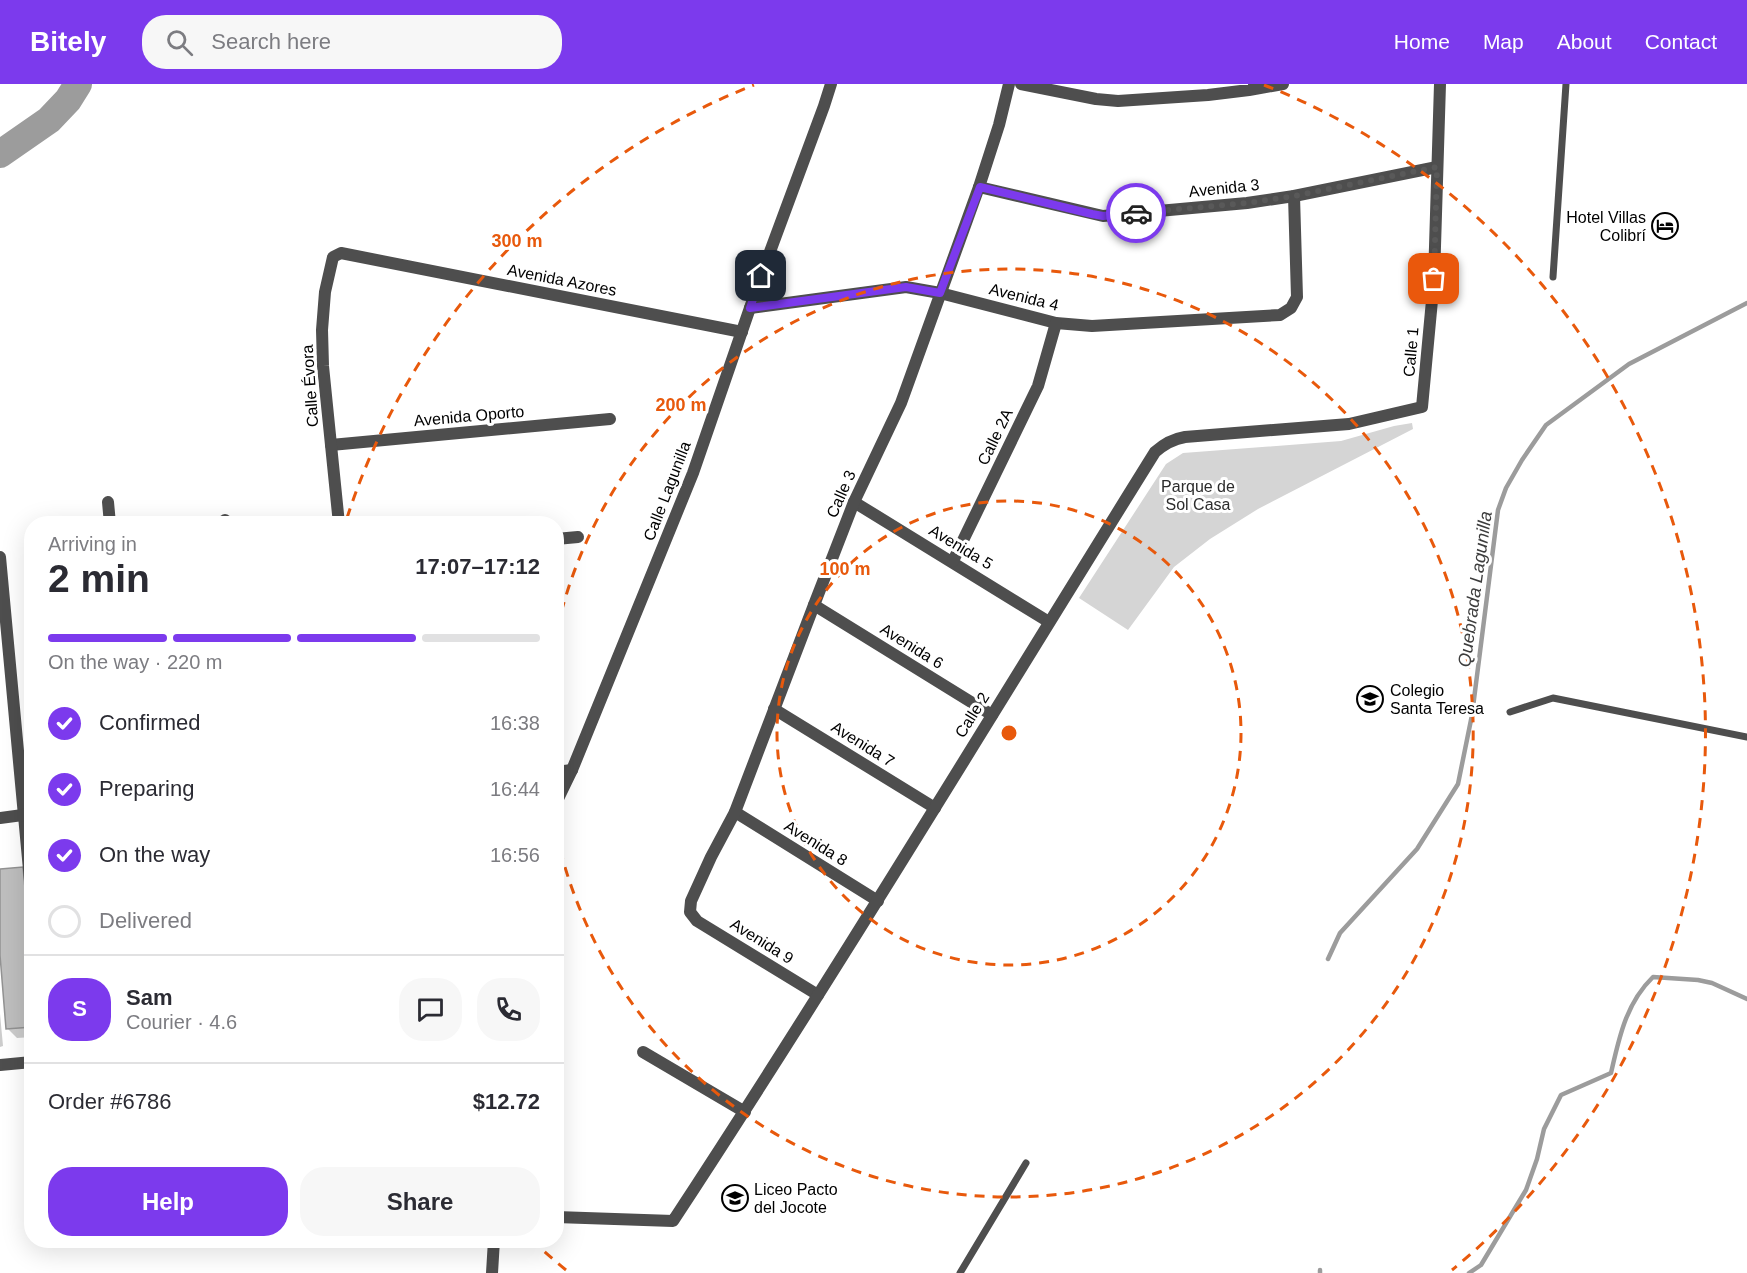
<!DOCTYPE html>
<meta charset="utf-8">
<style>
body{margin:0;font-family:Arial,sans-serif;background:#f7f7f7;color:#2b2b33;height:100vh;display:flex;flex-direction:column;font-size:22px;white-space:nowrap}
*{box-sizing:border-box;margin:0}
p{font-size:20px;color:#7c7c81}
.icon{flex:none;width:33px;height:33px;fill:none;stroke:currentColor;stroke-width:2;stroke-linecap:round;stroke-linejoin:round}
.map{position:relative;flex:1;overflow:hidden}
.details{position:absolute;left:24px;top:432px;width:540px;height:732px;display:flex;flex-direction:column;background:#fff;border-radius:24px;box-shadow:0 6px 24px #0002}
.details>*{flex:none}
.pin{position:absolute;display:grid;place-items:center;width:51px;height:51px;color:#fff;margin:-26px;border-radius:12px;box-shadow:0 3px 9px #0006}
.courier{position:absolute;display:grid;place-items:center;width:60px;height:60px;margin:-30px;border:4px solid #7c3aed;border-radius:50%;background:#fff;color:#222;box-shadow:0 2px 8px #0007}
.headline em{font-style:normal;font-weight:700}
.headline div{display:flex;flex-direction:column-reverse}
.headline{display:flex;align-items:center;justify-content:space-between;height:102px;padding:0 24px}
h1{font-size:39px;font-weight:700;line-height:45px}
.bar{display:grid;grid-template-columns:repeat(4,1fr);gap:9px 6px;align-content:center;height:72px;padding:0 24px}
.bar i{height:8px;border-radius:4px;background:#e1e1e2}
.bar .on{background:#7c3aed}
.bar p{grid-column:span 4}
.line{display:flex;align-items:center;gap:15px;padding:0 24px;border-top:2px solid #e1e1e2}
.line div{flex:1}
.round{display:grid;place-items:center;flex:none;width:63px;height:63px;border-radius:24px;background:#f7f7f7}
ol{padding:0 24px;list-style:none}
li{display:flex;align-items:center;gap:18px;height:66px}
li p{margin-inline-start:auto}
li .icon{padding:6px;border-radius:50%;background:#7c3aed;color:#fff;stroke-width:4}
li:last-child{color:#7c7c81}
li i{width:33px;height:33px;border:3px solid #e1e1e2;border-radius:50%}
.action{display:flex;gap:12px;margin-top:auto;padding:12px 24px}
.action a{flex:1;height:69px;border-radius:24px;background:#7c3aed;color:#fff;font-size:24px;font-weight:700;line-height:69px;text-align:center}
.action a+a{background:#f7f7f7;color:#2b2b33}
header{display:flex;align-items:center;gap:36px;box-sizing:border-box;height:84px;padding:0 30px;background:#7c3aed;color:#fff}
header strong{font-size:28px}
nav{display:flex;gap:33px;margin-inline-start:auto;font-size:21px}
.search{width:420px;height:54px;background:#f7f7f7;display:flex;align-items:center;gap:15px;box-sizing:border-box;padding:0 21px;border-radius:24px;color:#7c7c81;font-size:22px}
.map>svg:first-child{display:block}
.green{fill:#d5d5d5}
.shadow{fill:#0003}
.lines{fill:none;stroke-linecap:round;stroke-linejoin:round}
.stream{stroke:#9c9c9c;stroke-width:4.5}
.river{stroke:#9c9c9c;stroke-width:28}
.building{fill:#bebebe;stroke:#929292;stroke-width:1.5}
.lane{stroke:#4e4e4e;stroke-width:7}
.street{stroke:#4e4e4e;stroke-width:12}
.done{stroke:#595959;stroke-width:6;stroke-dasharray:0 10.8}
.route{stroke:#7c3aed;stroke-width:8}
.ring{fill:none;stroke:#e8590c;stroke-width:3;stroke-dasharray:10 8}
.labels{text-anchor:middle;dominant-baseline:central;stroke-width:6;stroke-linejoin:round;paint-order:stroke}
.street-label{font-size:16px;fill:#000;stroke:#fff}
.poi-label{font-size:16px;fill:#000;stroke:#fff;text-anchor:start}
.park-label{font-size:16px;fill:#2c2c2c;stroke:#fff}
.water-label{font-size:18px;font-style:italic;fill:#3d3d3d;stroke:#fff}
.centre{fill:#e8590c;stroke:#fff;stroke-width:3}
.ring-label{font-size:18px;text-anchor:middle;font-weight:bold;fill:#e8590c;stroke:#fff;stroke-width:6;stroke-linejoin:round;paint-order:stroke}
</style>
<header>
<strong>Bitely</strong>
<div class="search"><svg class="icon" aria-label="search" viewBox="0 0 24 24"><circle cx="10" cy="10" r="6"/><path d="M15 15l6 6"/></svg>Search here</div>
<nav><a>Home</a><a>Map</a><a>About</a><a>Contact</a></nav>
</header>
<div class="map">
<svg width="1747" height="1189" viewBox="0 0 1747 1189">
<rect width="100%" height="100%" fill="#fff"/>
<polygon class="green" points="1412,339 1413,345 1258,425 1210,455 1174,483 1128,546 1079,514 1166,380 1183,369 1341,357 1394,342"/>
<g class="shadow">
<polygon points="0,787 32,794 32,953 17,954 8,945 0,854"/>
<polygon points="0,930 3,962 0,963"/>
</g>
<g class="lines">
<g class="stream">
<polyline points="1328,875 1340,849 1417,765 1458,700 1472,631 1498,426 1506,404 1522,376 1546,341 1629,280 1747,219"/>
<polyline points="1320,1189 1320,1186"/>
<path d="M 1469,1189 L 1481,1181 L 1526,1106 L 1537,1075 L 1544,1045 L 1561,1011 L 1611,989 C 1619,954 1626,919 1653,893 L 1698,896 L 1712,899 L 1747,915"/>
</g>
<polyline class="river" points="0,70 49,36 68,16 78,0"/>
</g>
<polygon class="building" points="23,783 32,880 32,943 6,945 0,871 0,785"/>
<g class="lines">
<g class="lane">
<polyline points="1553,193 1566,0"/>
<polyline points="1510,628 1553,614 1747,653"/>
<polyline points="960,1189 1026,1079"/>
</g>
<g class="street">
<polyline points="1021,0 1096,15 1118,17 1208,11 1249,6 1283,0"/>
<polyline points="979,103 1103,132 1247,119 1294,112 1437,83"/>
<polyline points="750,224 906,203 940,209 1056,239 1092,242 1280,231 1291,224 1297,213 1294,112"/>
<polyline points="331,361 610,335"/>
<polyline points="108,418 110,440"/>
<polyline points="854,418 1049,538"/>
<polyline points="225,436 225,440"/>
<polyline points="339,440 323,282 322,246 325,208 333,173 341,169 742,248"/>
<polyline points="556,455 578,453"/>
<polyline points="0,473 32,818"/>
<polyline points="953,477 1038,302 1056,239"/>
<polyline points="814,521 992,631"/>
<polyline points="774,625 935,724"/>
<polyline points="556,688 572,686"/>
<polyline points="556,719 572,686 693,389 761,192 824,22 831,0"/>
<polyline points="735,728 878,817"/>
<polyline points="0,734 30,730"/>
<polyline points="818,911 697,837 690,828 691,817 711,773 735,728 814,521 854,418 901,319 979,103 999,41 1009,0"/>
<polyline points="643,968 745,1028"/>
<polyline points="0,981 32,978"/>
<path d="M 556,1133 L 673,1137 C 839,884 995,625 1155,368 C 1164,360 1173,355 1185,353 L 1349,340 L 1422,323 L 1434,195 L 1440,0"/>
<polyline points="492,1189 494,1156"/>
</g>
</g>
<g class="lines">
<polyline class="done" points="1136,129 1247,119 1294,112 1437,83 1434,195"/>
<polyline class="route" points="761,192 750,224 906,203 940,209 980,103 1092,130 1103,132 1136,129"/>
</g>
<g class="ring">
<circle cx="1009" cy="649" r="232"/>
<path d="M557 545A464 464 0 1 1 557 753"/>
<path d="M566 1186A696 696 0 0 1 534 1158M347 434A696 696 0 0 1 754 1M1264 1A696 696 0 0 1 1452 1186"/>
</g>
<defs>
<symbol id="hotel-ring" viewBox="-11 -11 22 22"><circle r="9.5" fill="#fff" stroke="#000" stroke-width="1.5"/><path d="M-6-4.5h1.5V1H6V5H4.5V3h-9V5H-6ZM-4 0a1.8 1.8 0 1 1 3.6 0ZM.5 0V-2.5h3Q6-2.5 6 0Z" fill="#000"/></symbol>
<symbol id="school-ring" viewBox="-11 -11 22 22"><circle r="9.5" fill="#fff" stroke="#000" stroke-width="1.5"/><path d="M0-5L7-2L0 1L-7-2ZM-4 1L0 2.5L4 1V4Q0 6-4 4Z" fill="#000"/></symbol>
</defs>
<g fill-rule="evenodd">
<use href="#hotel-ring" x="1650" y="127" width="30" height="30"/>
<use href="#school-ring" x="1355" y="600" width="30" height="30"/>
<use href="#school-ring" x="720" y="1099" width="30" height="30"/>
</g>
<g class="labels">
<g class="street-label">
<text transform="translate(1224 104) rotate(-6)">Avenida 3</text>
<text transform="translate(562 196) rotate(11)">Avenida Azores</text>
<text transform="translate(1024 213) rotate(14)">Avenida 4</text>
<text transform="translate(1411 268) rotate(-85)">Calle 1</text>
<text transform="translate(310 302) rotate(-94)">Calle Évora</text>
<text transform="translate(469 332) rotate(-5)">Avenida Oporto</text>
<text transform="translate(995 353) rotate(-64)">Calle 2A</text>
<text transform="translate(667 407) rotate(-69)">Calle Lagunilla</text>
<text transform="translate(841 410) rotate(-66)">Calle 3</text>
<text transform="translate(961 463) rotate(31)">Avenida 5</text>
<text transform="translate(912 562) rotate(32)">Avenida 6</text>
<text transform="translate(972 631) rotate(-58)">Calle 2</text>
<text transform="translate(863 660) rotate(32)">Avenida 7</text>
<text transform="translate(816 759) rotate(32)">Avenida 8</text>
<text transform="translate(762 857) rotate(32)">Avenida 9</text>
</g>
<g class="poi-label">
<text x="1646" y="133" text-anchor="end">Hotel Villas<tspan x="1646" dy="18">Colibrí</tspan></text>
<text x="1390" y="606">Colegio<tspan x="1390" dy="18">Santa Teresa</tspan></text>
<text x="754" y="1105">Liceo Pacto<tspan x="754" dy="18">del Jocote</tspan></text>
</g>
<g class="park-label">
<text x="1198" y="402">Parque de<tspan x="1198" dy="18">Sol Casa</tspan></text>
</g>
<g class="water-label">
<text transform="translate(1475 505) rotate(-82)">Quebrada Lagunilla</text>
</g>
</g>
<circle cx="1009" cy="649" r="9" class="centre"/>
<g class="ring-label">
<text x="517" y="163">300 m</text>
<text x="681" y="327">200 m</text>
<text x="845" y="491">100 m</text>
</g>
</svg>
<div class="pin" style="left:1434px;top:195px;background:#ea580c"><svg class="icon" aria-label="bag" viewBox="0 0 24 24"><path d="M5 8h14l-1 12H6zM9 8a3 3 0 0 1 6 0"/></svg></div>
<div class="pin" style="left:761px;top:192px;background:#1f2937"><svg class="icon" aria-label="home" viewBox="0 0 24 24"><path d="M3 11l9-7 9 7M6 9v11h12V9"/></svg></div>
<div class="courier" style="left:1136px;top:129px"><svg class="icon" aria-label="car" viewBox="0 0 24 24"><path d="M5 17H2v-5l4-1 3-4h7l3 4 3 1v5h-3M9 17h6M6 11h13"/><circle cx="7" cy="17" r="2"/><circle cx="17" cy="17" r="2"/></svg></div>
<section class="details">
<div class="headline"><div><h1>2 min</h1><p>Arriving in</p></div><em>17:07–17:12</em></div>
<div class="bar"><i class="on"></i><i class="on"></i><i class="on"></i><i></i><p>On the way · 220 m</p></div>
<ol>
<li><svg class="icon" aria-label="check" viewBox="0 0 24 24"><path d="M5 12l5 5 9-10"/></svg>Confirmed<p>16:38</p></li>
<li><svg class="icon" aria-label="check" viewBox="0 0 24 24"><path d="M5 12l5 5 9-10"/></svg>Preparing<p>16:44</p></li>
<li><svg class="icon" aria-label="check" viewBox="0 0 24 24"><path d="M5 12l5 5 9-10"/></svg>On the way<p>16:56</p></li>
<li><i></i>Delivered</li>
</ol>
<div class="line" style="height:108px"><b class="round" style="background:#7c3aed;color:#fff">S</b><div><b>Sam</b><p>Courier · 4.6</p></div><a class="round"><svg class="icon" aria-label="chat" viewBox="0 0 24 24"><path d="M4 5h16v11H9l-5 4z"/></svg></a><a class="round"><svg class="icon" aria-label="phone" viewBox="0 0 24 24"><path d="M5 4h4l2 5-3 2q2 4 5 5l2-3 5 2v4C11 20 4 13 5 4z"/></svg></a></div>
<div class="line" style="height:78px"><div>Order #6786</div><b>$12.72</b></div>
<div class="action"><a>Help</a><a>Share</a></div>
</section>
</div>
